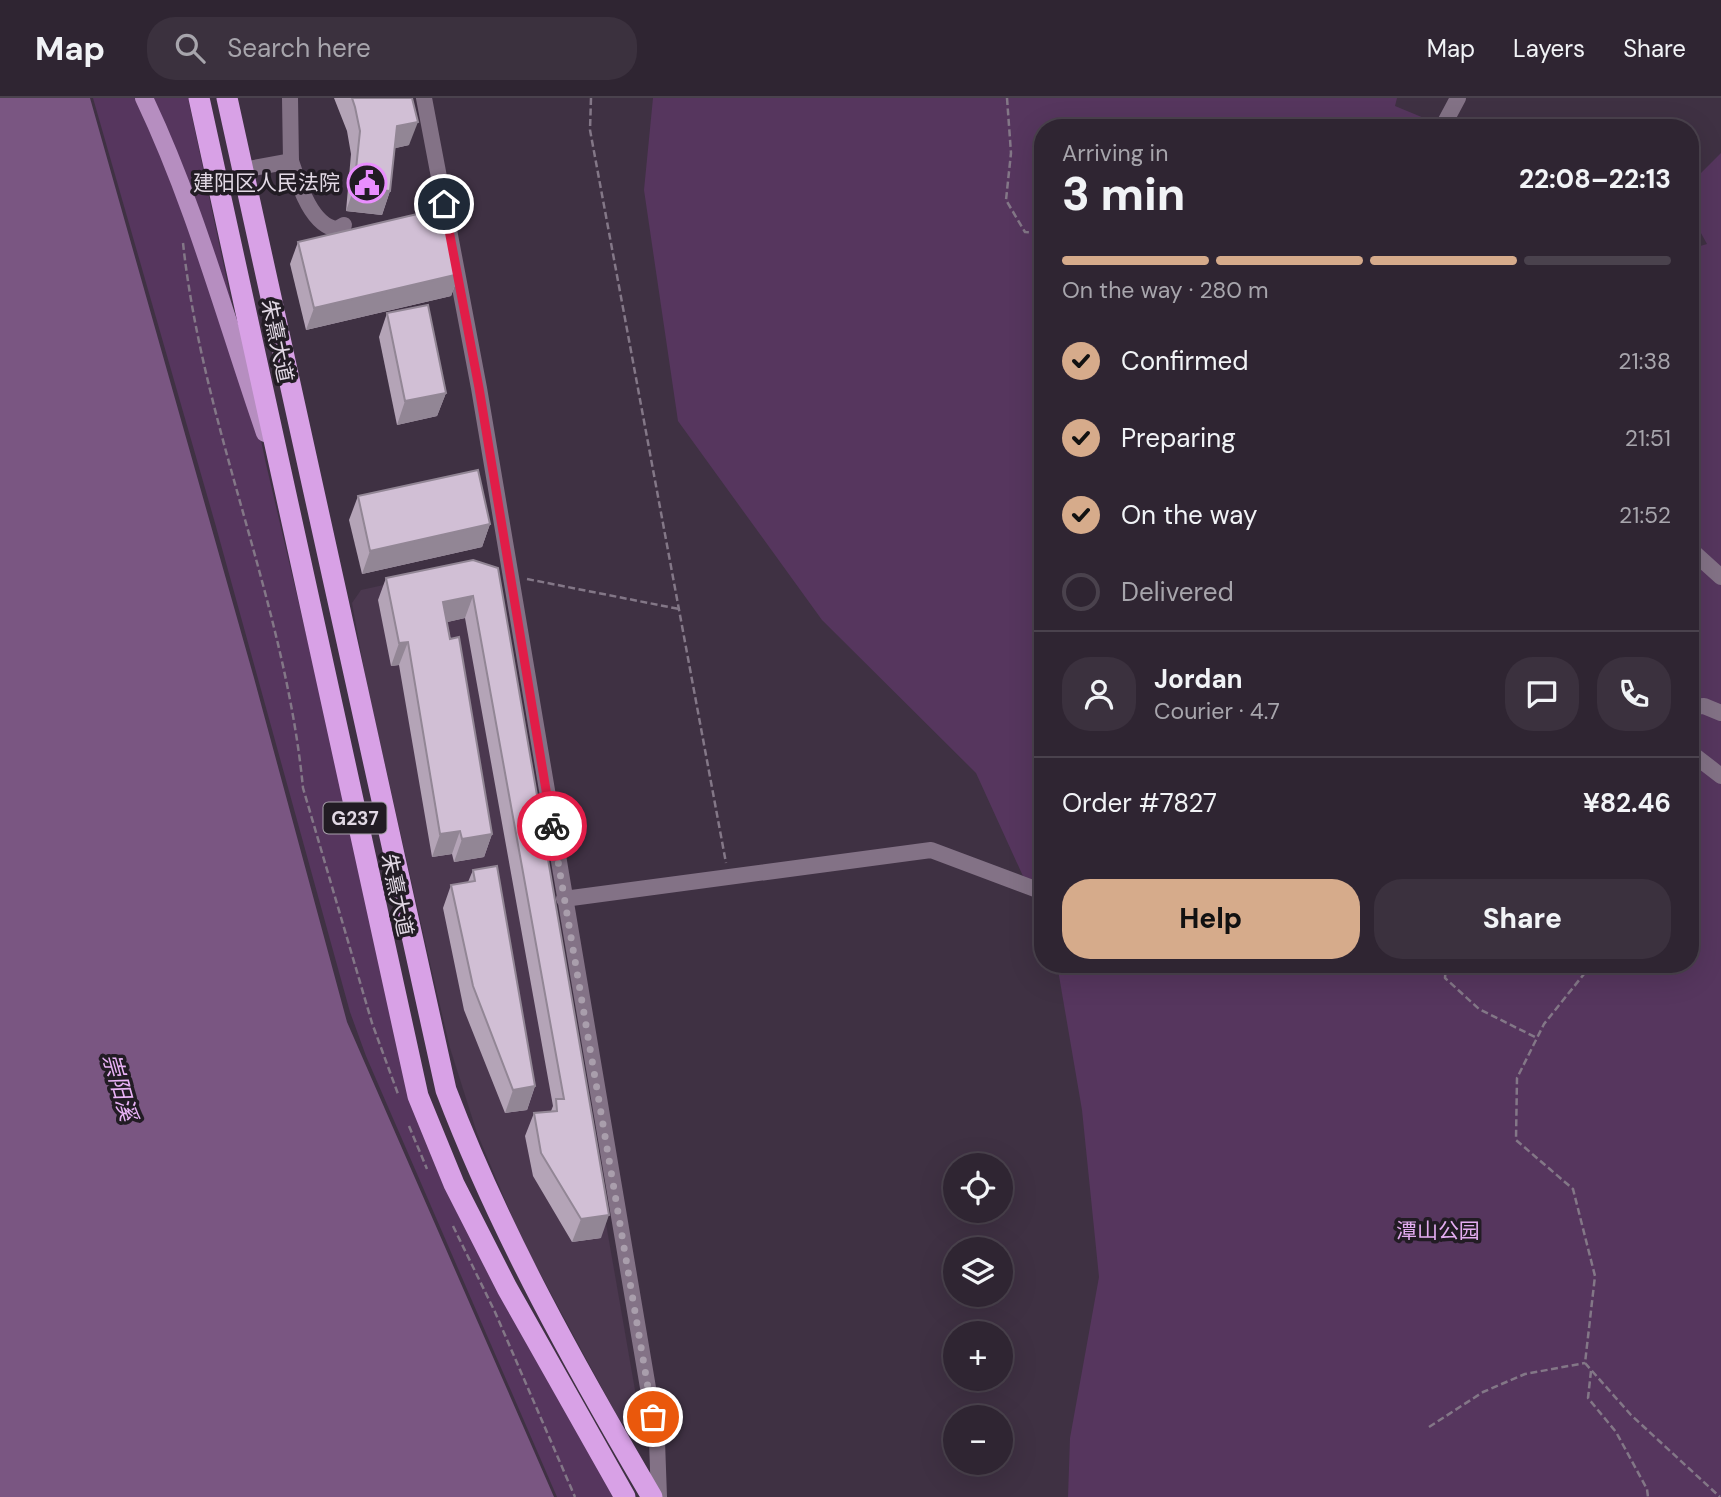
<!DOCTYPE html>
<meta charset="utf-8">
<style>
body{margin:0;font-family:"DM Sans","Noto Sans SC",sans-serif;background:#3b313e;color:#f1f3f6;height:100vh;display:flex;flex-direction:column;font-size:26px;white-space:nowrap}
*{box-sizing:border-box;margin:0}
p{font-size:23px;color:#a7a5ac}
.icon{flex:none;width:38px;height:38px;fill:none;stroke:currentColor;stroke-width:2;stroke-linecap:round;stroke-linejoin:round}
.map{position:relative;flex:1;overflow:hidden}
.details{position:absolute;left:1034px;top:21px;width:665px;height:854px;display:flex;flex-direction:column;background:#2f2532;border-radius:28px;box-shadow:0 7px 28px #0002,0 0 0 2px #4a424d}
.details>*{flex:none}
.buttons{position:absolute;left:943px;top:1055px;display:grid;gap:14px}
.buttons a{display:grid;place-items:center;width:70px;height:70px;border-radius:50%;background:#2f2532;box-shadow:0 7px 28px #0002,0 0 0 2px #4a424d;font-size:35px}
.pin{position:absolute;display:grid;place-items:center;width:60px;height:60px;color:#fff;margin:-30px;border:4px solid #fff;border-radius:50%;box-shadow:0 2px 7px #0007}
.courier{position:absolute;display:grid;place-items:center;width:70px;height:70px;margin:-35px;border:5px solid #e11d48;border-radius:50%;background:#fff;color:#222;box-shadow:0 2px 9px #0007}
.headline em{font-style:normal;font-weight:800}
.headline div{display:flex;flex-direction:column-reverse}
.headline{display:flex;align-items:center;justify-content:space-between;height:119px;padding:0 28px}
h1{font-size:46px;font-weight:800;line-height:52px}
.bar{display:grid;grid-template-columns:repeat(4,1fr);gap:10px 7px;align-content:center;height:84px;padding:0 28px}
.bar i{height:9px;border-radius:5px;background:#4a424d}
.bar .current{background:#d6ab8b}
.bar p{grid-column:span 4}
.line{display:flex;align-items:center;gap:18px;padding:0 28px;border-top:2px solid #4a424d}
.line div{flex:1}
.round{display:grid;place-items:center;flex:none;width:74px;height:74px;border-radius:28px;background:#3b313e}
ol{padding:0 28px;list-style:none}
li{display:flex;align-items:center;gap:21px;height:77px}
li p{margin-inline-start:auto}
li .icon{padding:7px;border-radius:50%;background:#d6ab8b;color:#111;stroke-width:4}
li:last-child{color:#a7a5ac}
li i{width:38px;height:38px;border:4px solid #4a424d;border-radius:50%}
.action{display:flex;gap:14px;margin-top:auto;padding:14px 28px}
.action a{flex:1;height:80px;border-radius:28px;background:#d6ab8b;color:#111;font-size:28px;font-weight:800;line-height:80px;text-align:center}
.action a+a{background:#3b313e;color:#f1f3f6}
header{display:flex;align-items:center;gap:42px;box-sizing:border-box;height:98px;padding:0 35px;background:#2f2532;border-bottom:2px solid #4a424d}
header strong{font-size:33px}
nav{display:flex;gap:38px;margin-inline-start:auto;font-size:24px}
.search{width:490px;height:63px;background:#3b313e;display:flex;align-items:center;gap:18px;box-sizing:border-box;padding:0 24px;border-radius:28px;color:#a7a5ac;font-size:26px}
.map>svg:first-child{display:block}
.built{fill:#4b384f}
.green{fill:#56365e}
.water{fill:#7a5682}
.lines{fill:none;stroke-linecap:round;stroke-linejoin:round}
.path{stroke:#837787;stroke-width:2.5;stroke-dasharray:7 3.5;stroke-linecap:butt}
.minor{stroke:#837286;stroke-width:16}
.major{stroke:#b68ec0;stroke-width:18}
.highway{stroke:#d8a1e6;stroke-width:21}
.wall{fill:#b4a4b7}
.shaded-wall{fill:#928695}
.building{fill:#d1bfd5;stroke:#928695;stroke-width:2}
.done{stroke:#a99eac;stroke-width:7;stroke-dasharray:0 12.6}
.route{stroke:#e11d48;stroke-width:9}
.labels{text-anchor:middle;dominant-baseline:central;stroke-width:7;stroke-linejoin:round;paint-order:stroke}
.shield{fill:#221c24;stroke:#a8a0ab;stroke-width:2}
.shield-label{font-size:19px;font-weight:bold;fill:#e2d9e5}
.poi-label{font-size:21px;fill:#e2d9e5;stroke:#221c24;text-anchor:end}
.street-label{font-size:21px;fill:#e2d9e5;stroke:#221c24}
.park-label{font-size:21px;fill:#e3acf0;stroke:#221c24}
.water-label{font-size:23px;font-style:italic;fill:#eab3f7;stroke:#221c24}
</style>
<header>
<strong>Map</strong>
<div class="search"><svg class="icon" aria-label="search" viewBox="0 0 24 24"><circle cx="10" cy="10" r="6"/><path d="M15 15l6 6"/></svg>Search here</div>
<nav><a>Map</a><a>Layers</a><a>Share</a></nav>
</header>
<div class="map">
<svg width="1721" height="1399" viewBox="0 0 1721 1399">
<rect width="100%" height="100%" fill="#3f3143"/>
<polygon class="built" points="479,466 565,890 639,1315 641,1335 634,1342 616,1316 521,1140 477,1035 450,950 433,878 367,588 352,505 361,492"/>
<g class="green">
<polygon points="93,0 188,0 266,366 418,1012 619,1399 557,1399 366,958 350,914 215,425"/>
<polygon points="653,0 1397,0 1395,8 1424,20 1431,30 1043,30 1043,822 976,675 822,522 678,323 644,92"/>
<polygon points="1721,55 1721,1399 1068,1399 1070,1340 1099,1179 1082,1012 1057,866 1690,866 1690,151 1707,146 1691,117 1695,81"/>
</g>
<polygon class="water" points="0,0 90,0 254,580 347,924 554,1399 0,1399"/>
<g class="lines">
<g class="path">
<polyline points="591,0 590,32 726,765"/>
<polyline points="1007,0 1011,55 1006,102 1025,134 1043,135"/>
<path d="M 183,145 C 203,330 285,504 303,690 L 372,925 L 398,996"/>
<polyline points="527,481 679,511"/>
<polyline points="1446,866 1445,880 1479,911 1537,940"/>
<polyline points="1592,866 1544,926 1517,980 1516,1042 1573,1091 1595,1178 1585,1265 1631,1317 1720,1399"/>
<polyline points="409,1028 427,1071"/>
<polyline points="453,1128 495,1214 575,1399"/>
<polyline points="1591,1273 1588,1300 1616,1334 1647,1391 1648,1399"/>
<polyline points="1429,1329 1483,1294 1525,1276 1585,1265"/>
</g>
<g class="minor">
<polyline points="424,0 479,290 657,1343 659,1399"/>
<polyline points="1442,30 1458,0"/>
<path d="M 291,63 C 298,84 311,128 337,131 L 344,127"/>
<polyline points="243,72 291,63 290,0"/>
<polyline points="1690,451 1721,479"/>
<polyline points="1690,609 1704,608 1721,615"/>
<polyline points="1690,654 1721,678"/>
<polyline points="564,801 931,752 1043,794"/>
</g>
<path class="major" d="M 144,0 C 195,107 226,223 265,335"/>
<g class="highway">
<polyline points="199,0 418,998 454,1086 507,1190 625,1399"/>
<path d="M 227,0 L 446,992 C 500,1134 575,1268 652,1399"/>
</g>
</g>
<g class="wall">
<polygon points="334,0 412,0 409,47 395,50 390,93 382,117 346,113 351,56 347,33"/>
<polygon points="298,144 459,176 451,198 306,232 290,166"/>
<polygon points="387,215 446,295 437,318 397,327 379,239"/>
<polygon points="358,398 490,426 482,449 362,476 349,422"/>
<polygon points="473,462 601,1140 572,1144 533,1078 525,1038 534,1015 551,1013 553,1008 465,520 447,524 492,736 484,759 454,764 452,756 432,759 399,567 391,568 378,502 386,480"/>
<polygon points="473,772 535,988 527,1012 505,1015 464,912 443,810 451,787 468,784"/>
</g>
<g class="shaded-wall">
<polygon points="418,24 409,47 388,52 397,28"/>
<polygon points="354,90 390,93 382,117 346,113"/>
<polygon points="459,176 451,198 306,232 314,210"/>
<polygon points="446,295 437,318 397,327 405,303"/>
<polygon points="490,426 482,449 362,476 370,453"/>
<polygon points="473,498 465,520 435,527 443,504"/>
<polygon points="408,544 399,567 391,568 399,545"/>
<polygon points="460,733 452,756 432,759 440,736"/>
<polygon points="492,736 484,759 454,764 462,741"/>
<polygon points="535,988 527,1012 505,1015 513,992"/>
<polygon points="609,1117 601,1140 572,1144 581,1121"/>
</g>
<g class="building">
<polygon points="352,0 412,0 418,24 397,28 390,93 354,90 360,33 355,9"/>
<polygon points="443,110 459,176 314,210 298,144"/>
<polygon points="428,207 446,295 405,303 387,215"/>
<polygon points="478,372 490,426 370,453 358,398"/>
<polygon points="473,462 498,470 609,1117 581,1121 541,1055 534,1015 557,1013 556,1001 564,1001 473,498 443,504 450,541 459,539 492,736 462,741 460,733 440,736 408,544 399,545 386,480"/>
<polygon points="497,768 535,988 513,992 473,888 451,787 475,783 473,772"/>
</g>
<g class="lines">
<polyline class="done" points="552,728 653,1319"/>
<polyline class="route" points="444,106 479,290 552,728"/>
</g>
<defs>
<symbol id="civic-ring" viewBox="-11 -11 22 22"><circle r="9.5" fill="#221c24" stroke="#e98efe" stroke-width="1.5"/><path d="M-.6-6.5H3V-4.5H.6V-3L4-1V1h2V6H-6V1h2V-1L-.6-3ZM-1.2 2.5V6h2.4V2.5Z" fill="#e98efe"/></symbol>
</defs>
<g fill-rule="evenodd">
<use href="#civic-ring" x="345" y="63" width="44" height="44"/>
</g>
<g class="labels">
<rect class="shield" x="323.5" y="704.5" width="63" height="31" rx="5"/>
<g class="shield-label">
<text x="355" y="720">G237</text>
</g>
<g class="poi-label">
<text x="340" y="85">建阳区人民法院</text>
</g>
<g class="street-label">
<text transform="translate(277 243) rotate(78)">朱熹大道</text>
<text transform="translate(397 797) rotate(78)">朱熹大道</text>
</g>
<g class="park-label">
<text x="1438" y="1133">潭山公园</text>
</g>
<g class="water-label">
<text transform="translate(120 989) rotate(74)">崇阳溪</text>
</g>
</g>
</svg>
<div class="buttons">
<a><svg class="icon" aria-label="locate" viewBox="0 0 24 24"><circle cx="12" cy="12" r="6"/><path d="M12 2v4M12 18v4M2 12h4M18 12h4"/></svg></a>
<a><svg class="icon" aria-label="layers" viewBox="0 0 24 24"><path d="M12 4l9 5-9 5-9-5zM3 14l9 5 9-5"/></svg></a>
<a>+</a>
<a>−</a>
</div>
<div class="pin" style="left:653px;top:1319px;background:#ea580c"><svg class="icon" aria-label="bag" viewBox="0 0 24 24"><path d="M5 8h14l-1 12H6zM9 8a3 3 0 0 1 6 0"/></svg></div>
<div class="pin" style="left:444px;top:106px;background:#1f2937"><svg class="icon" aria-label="home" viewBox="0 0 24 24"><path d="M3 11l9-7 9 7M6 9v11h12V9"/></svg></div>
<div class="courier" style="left:552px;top:728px"><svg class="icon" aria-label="bike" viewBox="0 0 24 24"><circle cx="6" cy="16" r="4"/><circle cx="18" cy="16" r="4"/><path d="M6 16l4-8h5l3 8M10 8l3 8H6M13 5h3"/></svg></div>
<section class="details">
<div class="headline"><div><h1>3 min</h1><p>Arriving in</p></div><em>22:08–22:13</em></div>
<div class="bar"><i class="current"></i><i class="current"></i><i class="current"></i><i></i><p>On the way · 280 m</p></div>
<ol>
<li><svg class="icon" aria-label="check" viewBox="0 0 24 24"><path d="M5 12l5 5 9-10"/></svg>Confirmed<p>21:38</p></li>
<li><svg class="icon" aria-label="check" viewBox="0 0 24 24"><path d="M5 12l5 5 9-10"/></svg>Preparing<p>21:51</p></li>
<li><svg class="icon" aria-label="check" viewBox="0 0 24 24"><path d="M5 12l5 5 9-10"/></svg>On the way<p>21:52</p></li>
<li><i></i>Delivered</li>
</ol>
<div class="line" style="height:126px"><a class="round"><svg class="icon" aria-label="person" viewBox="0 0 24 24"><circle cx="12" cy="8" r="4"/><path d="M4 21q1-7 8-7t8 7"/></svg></a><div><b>Jordan</b><p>Courier · 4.7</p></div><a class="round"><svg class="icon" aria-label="chat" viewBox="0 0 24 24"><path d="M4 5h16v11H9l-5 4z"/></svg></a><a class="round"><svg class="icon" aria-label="phone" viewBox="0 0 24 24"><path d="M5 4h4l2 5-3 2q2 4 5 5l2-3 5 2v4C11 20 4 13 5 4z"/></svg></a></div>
<div class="line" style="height:91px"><div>Order #7827</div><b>¥82.46</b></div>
<div class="action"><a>Help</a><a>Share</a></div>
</section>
</div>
